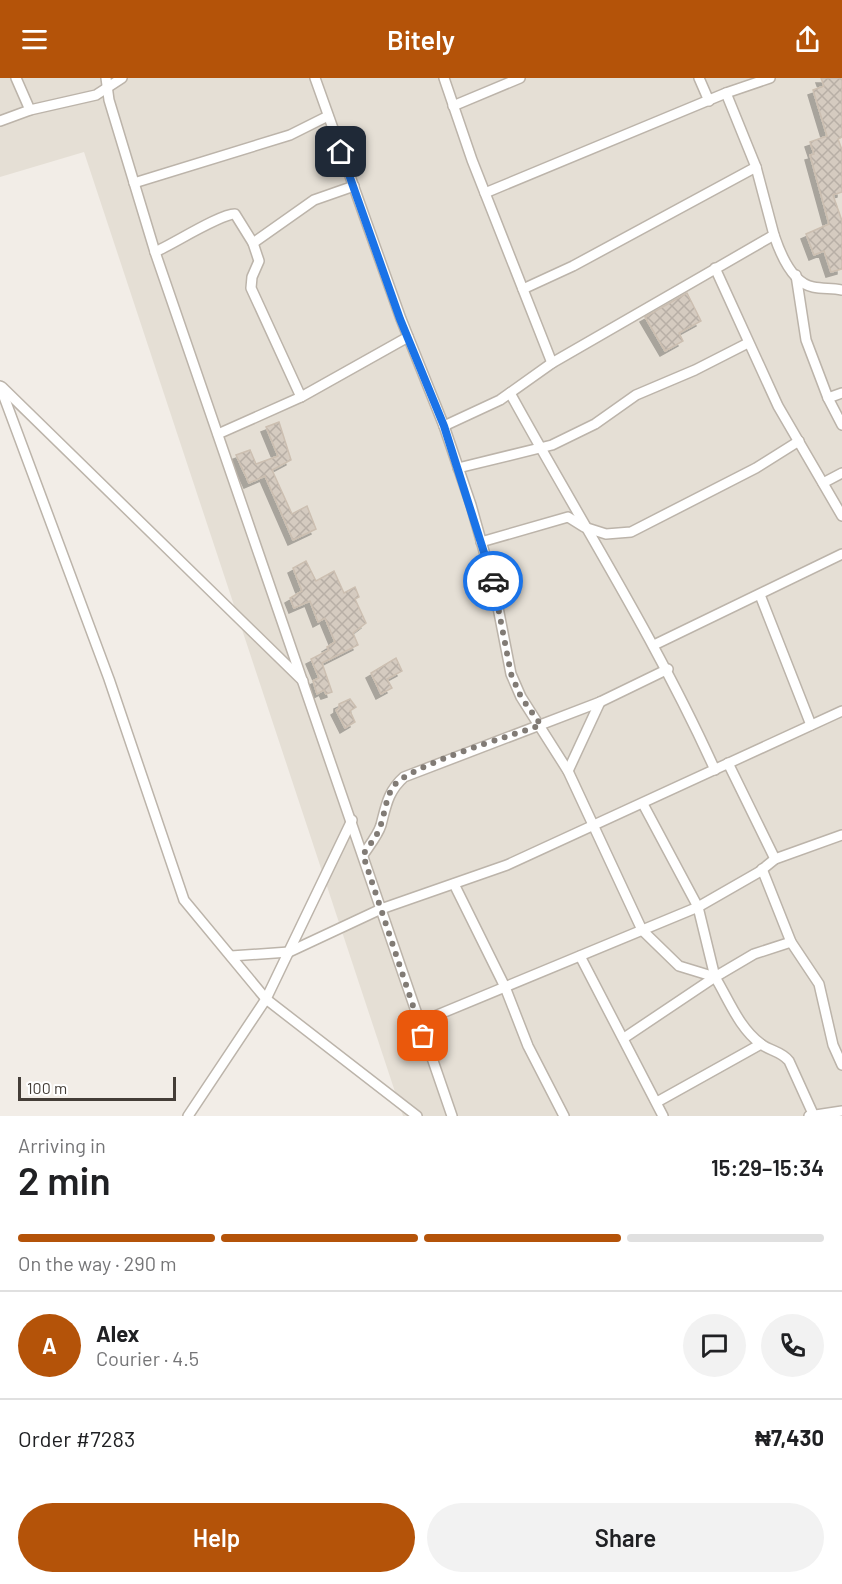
<!DOCTYPE html>
<meta charset="utf-8">
<style>
body{margin:0;font-family:Barlow,sans-serif;background:#f2f2f2;color:#202124;height:100vh;display:flex;flex-direction:column;font-size:22px;white-space:nowrap}
*{box-sizing:border-box;margin:0}
p{font-size:20px;color:#757577}
.icon{flex:none;width:33px;height:33px;fill:none;stroke:currentColor;stroke-width:2;stroke-linecap:round;stroke-linejoin:round}
.map{position:relative;height:1038px;overflow:hidden}
.panel{display:flex;flex-direction:column;background:#fff;flex:1}
.panel>*{flex:none}
.scale{position:absolute;left:18px;bottom:15px;width:158px;box-sizing:border-box;padding-left:6px;border:3px solid #443d37;border-top:0;font-size:16px;line-height:21px;white-space:nowrap;color:#443d37;-webkit-text-stroke:4px #fff;paint-order:stroke}
.pin{position:absolute;display:grid;place-items:center;width:51px;height:51px;color:#fff;margin:-26px;border-radius:12px;box-shadow:0 3px 9px #0006}
.courier{position:absolute;display:grid;place-items:center;width:60px;height:60px;margin:-30px;border:4px solid #1a73e8;border-radius:50%;background:#fff;color:#222;box-shadow:0 2px 8px #0007}
.head em{font-style:normal;font-weight:600}
.head div{display:flex;flex-direction:column-reverse}
.head{display:flex;align-items:center;justify-content:space-between;height:102px;padding:0 18px}
h1{font-size:39px;font-weight:600;line-height:45px}
.bar{display:grid;grid-template-columns:repeat(4,1fr);gap:9px 6px;align-content:center;height:72px;padding:0 18px}
.bar i{height:8px;border-radius:4px;background:#e0e0e0}
.bar .on{background:#b45309}
.bar p{grid-column:span 4}
.line{display:flex;align-items:center;gap:15px;padding:0 18px;border-top:2px solid #e0e0e0}
.line div{flex:1}
.round{display:grid;place-items:center;flex:none;width:63px;height:63px;border-radius:32px;background:#f2f2f2}
.cta{display:flex;gap:12px;margin-top:auto;padding:12px 18px}
.cta a{flex:1;height:69px;border-radius:36px;background:#b45309;color:#fff;font-size:24px;font-weight:600;line-height:69px;text-align:center}
.cta a+a{background:#f2f2f2;color:#202124}
header{display:flex;justify-content:space-between;align-items:center;height:78px;padding:0 18px;background:#b45309;color:#fff;font-size:27px;font-weight:600}
.map>svg:first-child{display:block}
.residential{fill:#e5dfd5}
.building{fill:url(#building-cross-hatch);stroke:#ccbfb1;stroke-width:1.5;filter:url(#shadow)}
.lines{fill:none;stroke-linecap:round;stroke-linejoin:round}
.street-casing{stroke:#bcb4aa;stroke-width:12}
.street{stroke:#fff;stroke-width:9}
.done{stroke:#817b75;stroke-width:6;stroke-dasharray:0 10.8}
.route{stroke:#1a73e8;stroke-width:8}
</style>
<header><svg class="icon" aria-label="menu" viewBox="0 0 24 24"><path d="M4 6h16M4 12h16M4 18h16"/></svg>Bitely<svg class="icon" aria-label="share" viewBox="0 0 24 24"><path d="M12 15V3M7 8l5-5 5 5M5 13v7h14v-7"/></svg></header>
<div class="map">
<svg width="842" height="1038" viewBox="0 0 842 1038">
<defs>
<pattern id="building-cross-hatch" width="8" height="8" patternUnits="userSpaceOnUse" patternTransform="scale(1.5)"><rect width="8" height="8" fill="#d5cbc0"/><path d="M0 0l8 8M0 8l8-8" fill="none" stroke="#b8afa6"/></pattern>
<filter id="shadow"><feDropShadow dx="-5" dy="5" stdDeviation="0" flood-color="#0004"/></filter>
</defs>
<rect width="100%" height="100%" fill="#f2ede7"/>
<polygon class="residential" points="0,0 842,0 842,1038 403,1038 84,74 0,99"/>
<g class="building">
<polygon points="821,0 842,0 842,59 838,61 842,72 842,114 833,117 842,143 842,191 831,194 824,173 814,177 806,156 829,146 810,77 814,76 810,64 827,58 813,12 824,8"/>
<polygon points="687,215 701,243 679,255 683,263 665,273 645,239"/>
<polygon points="279,344 291,382 272,392 292,436 307,428 316,451 293,462 265,398 249,405 236,377 250,372 256,386 278,378 266,349"/>
<polygon points="306,483 316,503 334,493 344,515 355,509 359,519 355,521 366,545 353,555 358,567 322,585 332,614 326,616 324,612 317,616 313,603 319,600 311,581 329,572 327,569 335,564 325,540 318,544 310,523 294,530 290,520 302,513 293,490"/>
<polygon points="396,580 402,593 387,601 392,610 381,616 371,595"/>
<polygon points="350,621 356,629 350,633 355,644 345,650 336,632 339,630 339,626"/>
</g>
<g class="lines">
<defs>
<g id="street">
<polyline points="16,0 30,32"/>
<polyline points="106,0 109,22 155,174 452,1038"/>
<path d="M 315,0 L 401,241 L 444,348 L 471,427 L 494,509 L 511,596 L 521,619 L 568,693 L 642,852 L 679,888 L 715,899 C 729,922 739,950 761,966 C 770,973 781,973 789,983 L 814,1038"/>
<polyline points="444,0 472,82 552,285"/>
<polyline points="699,0 709,23"/>
<polyline points="453,28 520,0"/>
<polyline points="0,43 30,32 96,17 122,0"/>
<polyline points="134,105 290,57 328,38"/>
<polyline points="485,115 726,15 770,0"/>
<path d="M 774,157 C 780,175 792,205 813,209 C 823,211 832,210 842,212"/>
<polyline points="253,165 314,122 354,108"/>
<path d="M 155,174 C 175,165 220,136 235,136 L 253,165 L 259,183 L 252,199 L 251,210 L 301,319"/>
<polyline points="715,190 778,328 842,438"/>
<polyline points="796,197 806,262 828,320 842,347"/>
<polyline points="523,211 573,188 756,89 726,15"/>
<polyline points="0,308 109,601 184,822 266,921 417,1038"/>
<polyline points="2,309 303,603"/>
<path d="M 510,315 C 579,441 656,561 715,692"/>
<polyline points="828,320 842,315"/>
<polyline points="444,348 500,322 552,285 774,157 756,89"/>
<polyline points="218,356 301,319 408,259"/>
<polyline points="458,390 552,367 595,346 636,317 695,292 748,265"/>
<polyline points="823,405 842,395"/>
<polyline points="481,464 568,439 584,449 606,456 631,454 756,390 799,363"/>
<polyline points="760,517 811,647"/>
<polyline points="654,567 842,476"/>
<polyline points="728,685 775,781"/>
<polyline points="568,693 600,624"/>
<polyline points="643,726 698,829 715,899 754,876 791,864"/>
<path d="M 363,777 C 369,768 378,757 381,747 C 386,728 388,713 404,699 L 600,624 L 668,591"/>
<polyline points="762,791 791,864 819,906 833,967 842,987"/>
<polyline points="454,806 505,909 528,968 564,1038"/>
<polyline points="231,878 289,874 381,831 507,787 842,633"/>
<polyline points="580,878 663,1038"/>
<polyline points="418,945 698,829 759,794 775,781 842,757"/>
<polyline points="624,960 715,899"/>
<polyline points="657,1024 761,966"/>
<polyline points="188,1038 266,921 352,742"/>
<polyline points="809,1038 842,1033"/>
</g>
</defs>
<use href="#street" class="street-casing"/>
<use href="#street" class="street"/>
</g>
<g class="lines">
<path class="done" d="M 423,958 L 363,777 C 368,768 377,759 380,749 C 385,736 385,722 393,709 C 406,688 514,657 541,647 L 521,619 L 511,596 L 493,503"/>
<polyline class="route" points="341,74 400,241 444,348 493,503"/>
</g>
</svg>
<div class="scale">100 m</div>
<div class="pin" style="left:423px;top:958px;background:#ea580c"><svg class="icon" aria-label="bag" viewBox="0 0 24 24"><path d="M5 8h14l-1 12H6zM9 8a3 3 0 0 1 6 0"/></svg></div>
<div class="pin" style="left:341px;top:74px;background:#1f2937"><svg class="icon" aria-label="home" viewBox="0 0 24 24"><path d="M3 11l9-7 9 7M6 9v11h12V9"/></svg></div>
<div class="courier" style="left:493px;top:503px"><svg class="icon" aria-label="car" viewBox="0 0 24 24"><path d="M5 17H2v-5l4-1 3-4h7l3 4 3 1v5h-3M9 17h6M6 11h13"/><circle cx="7" cy="17" r="2"/><circle cx="17" cy="17" r="2"/></svg></div>
</div>
<section class="panel">
<div class="head"><div><h1>2 min</h1><p>Arriving in</p></div><em>15:29–15:34</em></div>
<div class="bar"><i class="on"></i><i class="on"></i><i class="on"></i><i></i><p>On the way · 290 m</p></div>
<div class="line" style="height:108px"><b class="round" style="background:#b45309;color:#fff">A</b><div><b>Alex</b><p>Courier · 4.5</p></div><a class="round"><svg class="icon" aria-label="chat" viewBox="0 0 24 24"><path d="M4 5h16v11H9l-5 4z"/></svg></a><a class="round"><svg class="icon" aria-label="phone" viewBox="0 0 24 24"><path d="M5 4h4l2 5-3 2q2 4 5 5l2-3 5 2v4C11 20 4 13 5 4z"/></svg></a></div>
<div class="line" style="height:78px"><div>Order #7283</div><b>₦7,430</b></div>
<div class="cta"><a>Help</a><a>Share</a></div>
</section>
